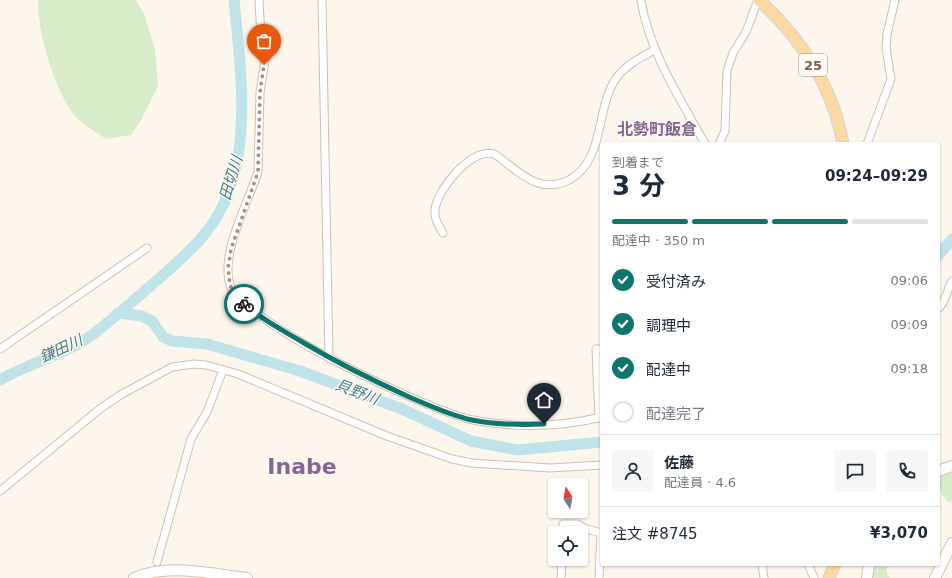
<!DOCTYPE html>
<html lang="ja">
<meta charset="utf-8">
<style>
body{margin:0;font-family:"DejaVu Sans","Noto Sans JP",sans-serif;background:#f6f6f7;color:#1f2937;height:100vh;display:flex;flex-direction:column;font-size:15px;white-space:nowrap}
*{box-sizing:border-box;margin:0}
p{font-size:13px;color:#747a83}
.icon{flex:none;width:22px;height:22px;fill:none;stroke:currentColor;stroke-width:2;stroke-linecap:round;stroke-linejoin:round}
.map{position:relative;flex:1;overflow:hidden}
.drawer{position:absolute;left:600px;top:142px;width:340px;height:424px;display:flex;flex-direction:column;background:#fff;border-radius:4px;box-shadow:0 1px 3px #0004}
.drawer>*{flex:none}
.needle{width:26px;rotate:349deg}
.tools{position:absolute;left:548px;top:478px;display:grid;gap:8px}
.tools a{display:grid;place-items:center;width:40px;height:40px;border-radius:4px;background:#fff;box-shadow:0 1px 3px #0004;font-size:20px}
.pin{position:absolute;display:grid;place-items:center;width:34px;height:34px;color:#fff;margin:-41px -17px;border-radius:50% 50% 50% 0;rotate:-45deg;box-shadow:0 0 4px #0007}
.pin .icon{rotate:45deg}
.courier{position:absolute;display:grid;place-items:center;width:40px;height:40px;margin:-20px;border:3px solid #0f766e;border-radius:50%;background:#fff;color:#222;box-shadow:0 1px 5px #0007}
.overview em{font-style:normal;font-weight:700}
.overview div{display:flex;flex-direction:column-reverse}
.overview{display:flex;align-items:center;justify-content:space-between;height:68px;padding:0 12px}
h1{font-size:26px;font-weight:700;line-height:30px}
.bar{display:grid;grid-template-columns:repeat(4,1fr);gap:6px 4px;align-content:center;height:48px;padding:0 12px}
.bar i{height:5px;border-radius:3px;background:#e0e1e3}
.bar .active{background:#0f766e}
.bar p{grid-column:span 4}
.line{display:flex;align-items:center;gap:10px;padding:0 12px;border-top:1px solid #e0e1e3}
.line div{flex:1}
.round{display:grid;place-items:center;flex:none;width:42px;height:42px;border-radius:4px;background:#f6f6f7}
ol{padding:0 12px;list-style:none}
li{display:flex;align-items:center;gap:12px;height:44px}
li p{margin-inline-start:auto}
li .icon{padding:4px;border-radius:50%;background:#0f766e;color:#fff;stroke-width:4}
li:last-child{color:#747a83}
li i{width:22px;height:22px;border:2px solid #e0e1e3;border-radius:50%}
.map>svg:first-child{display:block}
.green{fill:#d8ecc9}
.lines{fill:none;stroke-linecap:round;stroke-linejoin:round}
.river{stroke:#bfe3e8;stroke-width:11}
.street-casing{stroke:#d1beb0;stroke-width:9}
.secondary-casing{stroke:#d6c0b0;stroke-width:12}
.primary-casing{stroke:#dad1cd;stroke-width:13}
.street{stroke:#fff;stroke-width:7}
.secondary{stroke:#fff;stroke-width:10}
.primary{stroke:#fbd9a5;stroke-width:11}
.done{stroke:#a89285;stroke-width:4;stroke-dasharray:0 7.2}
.route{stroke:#0f766e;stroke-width:5}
.labels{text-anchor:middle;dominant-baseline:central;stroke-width:3;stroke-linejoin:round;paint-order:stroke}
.shield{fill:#fffaf3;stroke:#a28b7f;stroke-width:1}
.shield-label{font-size:13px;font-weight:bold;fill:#7a5c4d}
.water-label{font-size:15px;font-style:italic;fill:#437c86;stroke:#fffaf3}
.quarter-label{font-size:16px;font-weight:bold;fill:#846695;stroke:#fffaf3}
.town-label{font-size:22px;font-weight:bold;fill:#846695;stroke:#fffaf3}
</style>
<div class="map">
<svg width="952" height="578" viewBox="0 0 952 578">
<rect width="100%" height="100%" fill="#fdf6ec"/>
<g class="green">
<path d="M 38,0 L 136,0 L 144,14 L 155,49 L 158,86 L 141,120 L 131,135 L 106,139 C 98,133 89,128 81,122 C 57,101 37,31 38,0 Z"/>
<path d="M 952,470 L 952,501 L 948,502 C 941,494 936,487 940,476 Z"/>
<polygon points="872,564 887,564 887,573 890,578 870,578"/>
</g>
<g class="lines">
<g class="river">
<polyline points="938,256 952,239"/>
<polyline points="118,313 142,316 152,321 163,337 172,341 207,344 300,371 402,409 471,441 517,450 602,442"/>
<path d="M 0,380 C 25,365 54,358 80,343 C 102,330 128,305 148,288 C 167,272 187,255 203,236 C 257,174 241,75 234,0"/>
</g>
<defs>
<g id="street">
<path d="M 259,0 L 261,37 L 267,47 L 260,92 L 258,172 C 248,203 220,253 230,285 C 243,323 431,412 473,420 C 515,428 560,427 602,417"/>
<polyline points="322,0 329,358"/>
<path d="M 641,0 C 649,52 680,98 705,144"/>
<polyline points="719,144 725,131 727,71 733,53 746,32 758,0"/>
<polyline points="867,144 891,79 886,48 887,34 895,0"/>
<path d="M 443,233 C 439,226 434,219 435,210 C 437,189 474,144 496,155 C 519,172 539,195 569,180 C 606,160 595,107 617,77 C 626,65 642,57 654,50"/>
<path d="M 938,309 C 947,301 946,291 952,281"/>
<polyline points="0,349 147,248"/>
<polyline points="599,418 596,349 602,349"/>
<polyline points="0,491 101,408 122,394 172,367 194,364 206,365 238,374 387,436 452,459 472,463 550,468 602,465"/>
<polyline points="563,533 563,524 577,524 586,529 602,533"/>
<polyline points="157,562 191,439 207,412 223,370"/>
<polyline points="762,564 764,578"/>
<polyline points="808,564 814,578"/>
<polyline points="561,578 562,559"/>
<polyline points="599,578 601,533"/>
</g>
<g id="secondary">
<polyline points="938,471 952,466"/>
<path d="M 134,578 C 169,563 210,574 247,578"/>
<polyline points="867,578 869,564"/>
<polyline points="935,578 952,543"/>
</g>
<g id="primary">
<path d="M 759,0 C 801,38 833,87 843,144"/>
<polyline points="829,578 835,564"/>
</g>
</defs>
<use href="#street" class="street-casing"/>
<use href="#secondary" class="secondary-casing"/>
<use href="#primary" class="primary-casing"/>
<use href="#street" class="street"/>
<use href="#secondary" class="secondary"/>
<use href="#primary" class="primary"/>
</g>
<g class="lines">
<polyline class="done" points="244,304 234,293 230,285 228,268 231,249 258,172 260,92 264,65"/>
<path class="route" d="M 244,304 C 262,320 284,331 304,343 C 338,363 372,380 407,396 C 428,405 449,415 472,420 C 497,425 520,425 544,424"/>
</g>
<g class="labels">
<rect class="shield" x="799" y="54" width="28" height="22" rx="3"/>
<g class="shield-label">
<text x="813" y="65">25</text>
</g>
<g class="water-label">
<text transform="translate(231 178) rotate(-73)">田切川</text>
<text transform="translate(61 349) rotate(-25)">鎌田川</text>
<text transform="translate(357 392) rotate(21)">貝野川</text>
</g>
<g class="quarter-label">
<text x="657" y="129">北勢町飯倉</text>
</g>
<g class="town-label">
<text x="302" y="466">Inabe</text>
</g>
</g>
</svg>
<div class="tools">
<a><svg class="needle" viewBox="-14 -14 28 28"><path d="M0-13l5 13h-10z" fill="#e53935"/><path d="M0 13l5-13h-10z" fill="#747a83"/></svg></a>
<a><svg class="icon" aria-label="locate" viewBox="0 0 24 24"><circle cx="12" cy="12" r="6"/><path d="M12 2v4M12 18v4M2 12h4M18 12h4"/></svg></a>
</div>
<div class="pin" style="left:264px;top:65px;background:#ea580c"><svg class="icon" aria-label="bag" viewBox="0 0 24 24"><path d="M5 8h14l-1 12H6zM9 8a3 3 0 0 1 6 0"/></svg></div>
<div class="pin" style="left:544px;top:424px;background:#1f2937"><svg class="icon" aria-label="home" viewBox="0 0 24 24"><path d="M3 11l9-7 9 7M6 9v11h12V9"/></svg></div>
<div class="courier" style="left:244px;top:304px"><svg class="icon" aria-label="bike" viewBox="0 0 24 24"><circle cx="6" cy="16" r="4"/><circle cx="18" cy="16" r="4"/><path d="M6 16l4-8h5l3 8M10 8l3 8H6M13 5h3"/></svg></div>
<section class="drawer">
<div class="overview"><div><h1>3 分</h1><p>到着まで</p></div><em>09:24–09:29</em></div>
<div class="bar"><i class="active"></i><i class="active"></i><i class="active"></i><i></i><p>配達中 · 350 m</p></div>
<ol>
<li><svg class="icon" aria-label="check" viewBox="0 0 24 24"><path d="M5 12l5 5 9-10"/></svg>受付済み<p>09:06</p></li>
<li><svg class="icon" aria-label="check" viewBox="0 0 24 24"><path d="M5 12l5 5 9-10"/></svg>調理中<p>09:09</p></li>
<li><svg class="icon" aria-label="check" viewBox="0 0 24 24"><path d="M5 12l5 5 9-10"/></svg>配達中<p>09:18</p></li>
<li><i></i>配達完了</li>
</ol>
<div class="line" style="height:72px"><a class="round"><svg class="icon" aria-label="person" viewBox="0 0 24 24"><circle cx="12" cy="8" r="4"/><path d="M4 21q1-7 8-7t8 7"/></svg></a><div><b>佐藤</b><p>配達員 · 4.6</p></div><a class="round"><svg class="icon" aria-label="chat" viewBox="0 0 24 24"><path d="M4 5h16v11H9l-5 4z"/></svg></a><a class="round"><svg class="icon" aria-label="phone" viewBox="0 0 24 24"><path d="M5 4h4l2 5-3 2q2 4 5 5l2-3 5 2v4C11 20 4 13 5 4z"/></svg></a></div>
<div class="line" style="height:52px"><div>注文 #8745</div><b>¥3,070</b></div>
</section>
</div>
